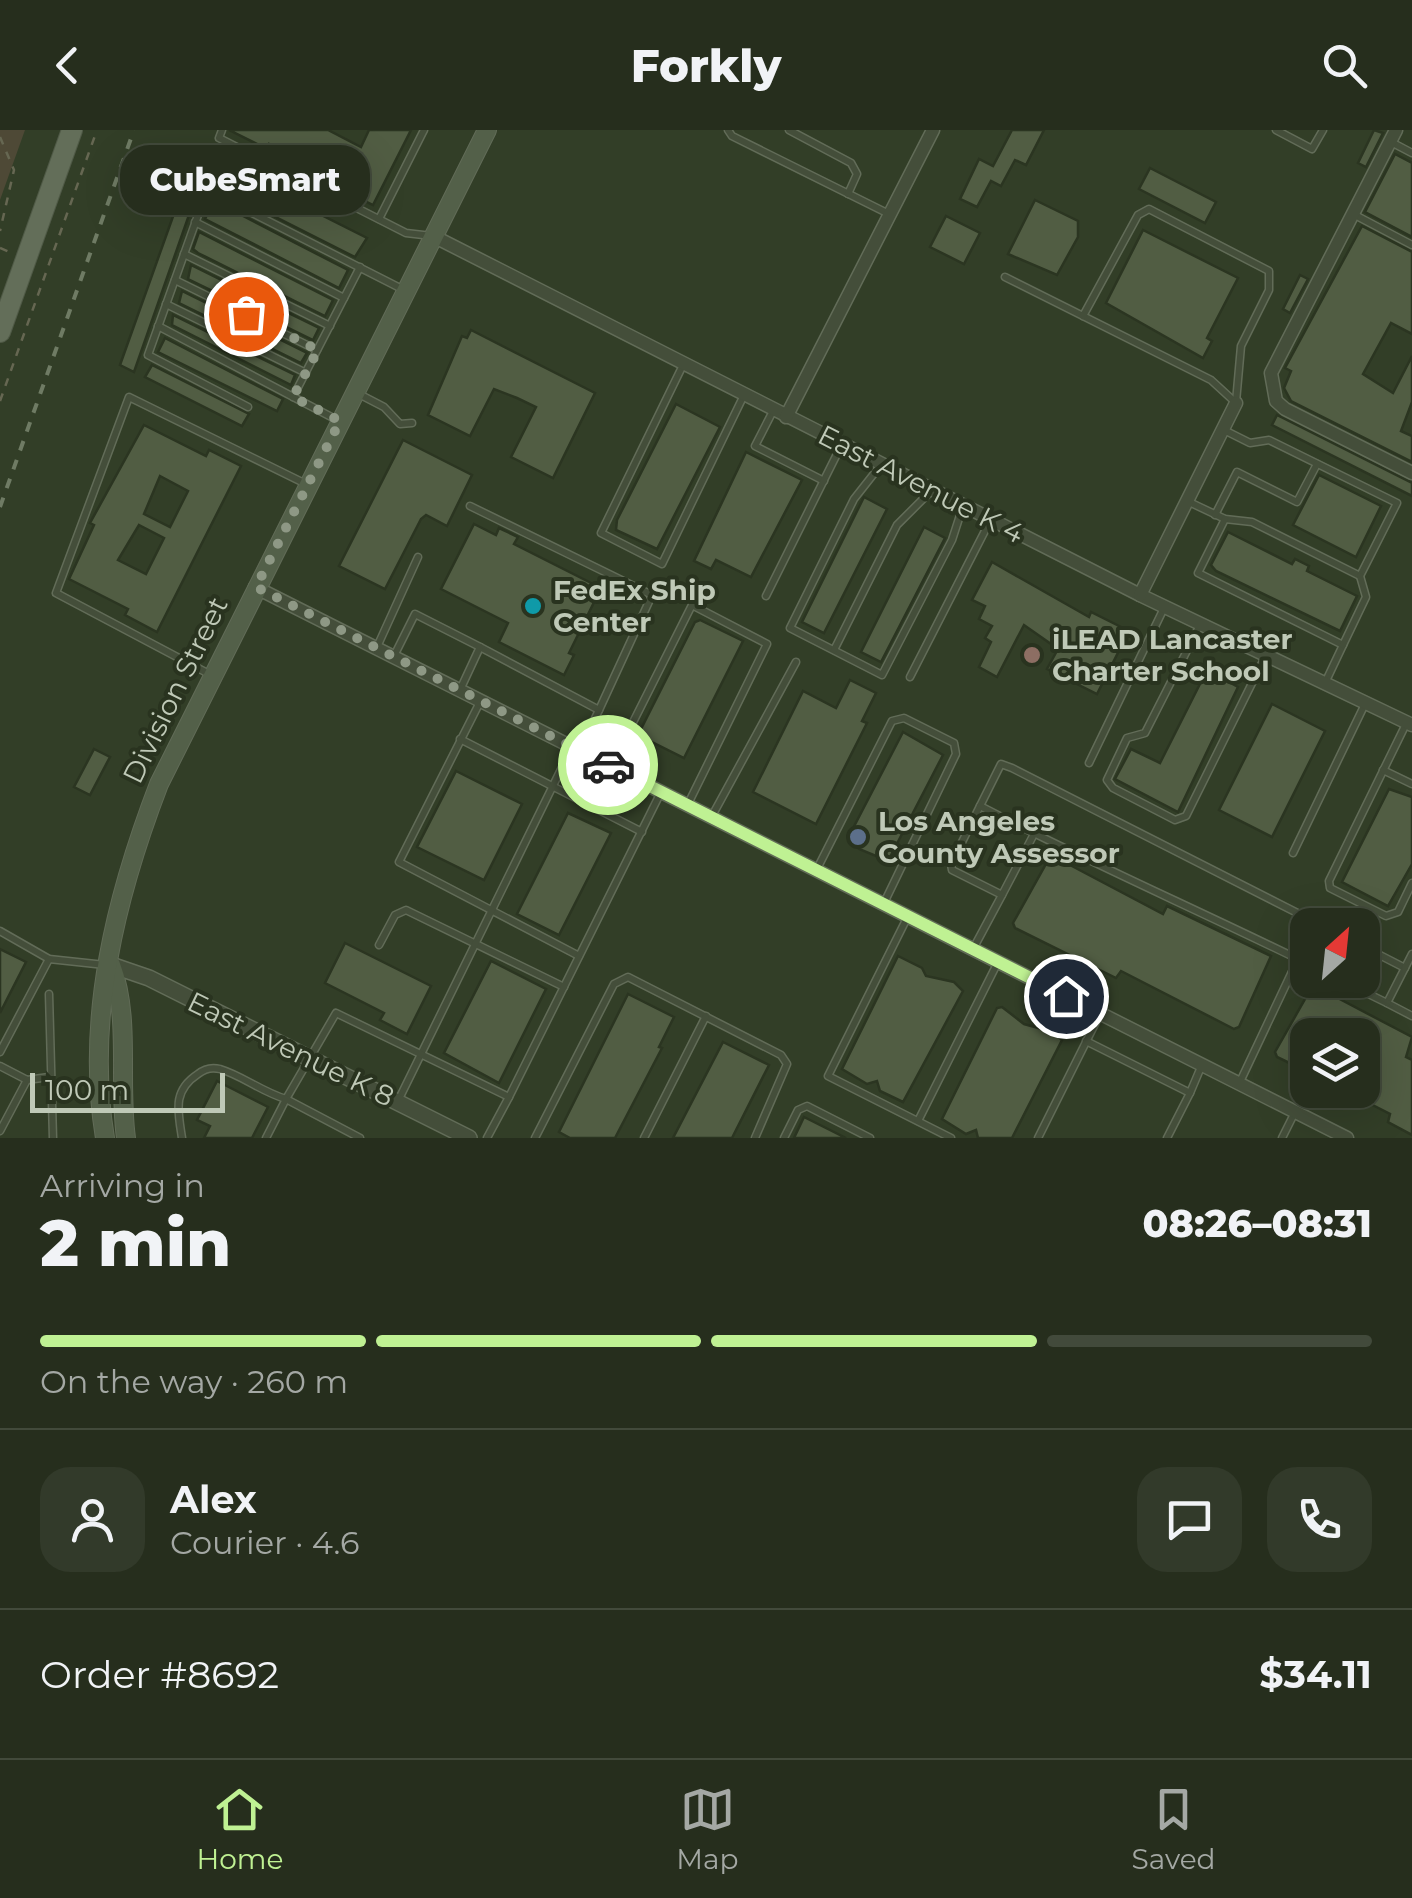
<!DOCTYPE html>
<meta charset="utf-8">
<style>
body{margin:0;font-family:Montserrat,sans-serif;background:#323a2a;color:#f1f3f6;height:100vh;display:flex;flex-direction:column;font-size:38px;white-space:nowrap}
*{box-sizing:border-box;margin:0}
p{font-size:32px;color:#a4a8a4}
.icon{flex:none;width:55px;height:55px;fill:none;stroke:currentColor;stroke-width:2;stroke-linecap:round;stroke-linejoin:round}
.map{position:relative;height:1008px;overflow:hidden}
.side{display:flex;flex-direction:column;background:#262e1d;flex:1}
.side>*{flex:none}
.needle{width:65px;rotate:27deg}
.buttons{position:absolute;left:1290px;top:778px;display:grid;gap:20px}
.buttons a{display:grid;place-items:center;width:90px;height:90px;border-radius:20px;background:#262e1d;box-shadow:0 10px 40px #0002,0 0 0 2px #424a3b;font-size:50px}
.scale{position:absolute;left:30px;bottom:25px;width:195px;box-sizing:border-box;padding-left:10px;border:5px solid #bfc9b7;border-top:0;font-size:28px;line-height:35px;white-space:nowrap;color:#bfc9b7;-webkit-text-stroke:8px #29331f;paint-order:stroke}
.pin{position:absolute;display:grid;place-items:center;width:85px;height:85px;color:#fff;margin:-42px;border:5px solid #fff;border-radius:50%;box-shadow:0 2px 10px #0007}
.courier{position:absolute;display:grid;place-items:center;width:100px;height:100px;margin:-50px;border:8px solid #bff193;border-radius:50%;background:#fff;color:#222;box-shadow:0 2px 12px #0007}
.bubble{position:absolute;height:70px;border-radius:30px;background:#262e1d;box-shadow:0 10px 40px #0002,0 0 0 2px #424a3b;font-size:32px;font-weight:800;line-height:70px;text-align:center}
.summary em{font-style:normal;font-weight:800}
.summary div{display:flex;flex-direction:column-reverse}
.summary{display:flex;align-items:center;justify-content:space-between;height:170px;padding:0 40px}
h1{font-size:65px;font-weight:800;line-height:75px}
.bar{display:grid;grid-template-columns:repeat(4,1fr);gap:15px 10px;align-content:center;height:120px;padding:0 40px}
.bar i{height:12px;border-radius:8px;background:#424a3b}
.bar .on{background:#bff193}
.bar p{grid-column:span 4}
.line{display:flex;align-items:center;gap:25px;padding:0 40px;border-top:2px solid #424a3b}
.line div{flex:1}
.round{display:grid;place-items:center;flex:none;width:105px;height:105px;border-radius:30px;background:#323a2a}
header{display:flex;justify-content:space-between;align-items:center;height:130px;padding:0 40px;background:#262e1d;font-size:45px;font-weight:800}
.tab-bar{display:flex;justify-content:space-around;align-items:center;height:140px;border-top:2px solid #424a3b;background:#262e1d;font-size:28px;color:#a4a8a4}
.tab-bar a{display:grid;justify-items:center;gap:5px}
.tab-bar .on{color:#bff193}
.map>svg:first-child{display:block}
.green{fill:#4e4936}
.building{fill:#515d43;stroke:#2b3521;stroke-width:2.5;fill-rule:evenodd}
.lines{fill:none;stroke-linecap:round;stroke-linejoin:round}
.service-casing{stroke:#626c58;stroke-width:9}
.minor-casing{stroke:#626c58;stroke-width:15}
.tertiary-casing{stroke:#626c58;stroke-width:18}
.secondary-casing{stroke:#626c58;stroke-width:20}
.primary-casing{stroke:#505a47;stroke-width:22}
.path{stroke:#666752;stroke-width:2.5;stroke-dasharray:8 8;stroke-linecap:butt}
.service{stroke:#444e3a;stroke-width:6}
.minor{stroke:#444e3a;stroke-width:12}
.tertiary{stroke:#444e3a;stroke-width:15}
.secondary{stroke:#536049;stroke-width:18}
.primary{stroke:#636e59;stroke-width:20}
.rail{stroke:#6f7b64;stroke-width:4;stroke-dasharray:10 10;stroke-linecap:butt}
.done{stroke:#8e9885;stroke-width:10;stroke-dasharray:0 18}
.route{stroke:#bff193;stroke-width:12}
.culture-dot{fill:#0f9aa8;stroke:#29331f;stroke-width:4}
.education-dot{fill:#8d6e63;stroke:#29331f;stroke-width:4}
.service-dot{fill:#5c6f8a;stroke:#29331f;stroke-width:4}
.labels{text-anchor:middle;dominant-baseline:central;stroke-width:8;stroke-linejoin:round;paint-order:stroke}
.street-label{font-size:28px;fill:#bfc9b7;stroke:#29331f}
.poi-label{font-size:28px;font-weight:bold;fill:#bfc9b7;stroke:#29331f;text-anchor:start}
</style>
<header><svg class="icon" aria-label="back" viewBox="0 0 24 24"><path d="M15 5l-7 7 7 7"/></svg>Forkly<svg class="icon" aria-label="search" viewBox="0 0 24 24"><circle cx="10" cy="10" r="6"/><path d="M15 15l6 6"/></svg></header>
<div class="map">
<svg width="1412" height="1008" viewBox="0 0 1412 1008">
<rect width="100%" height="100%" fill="#323e27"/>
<polygon class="green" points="0,0 25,0 0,70"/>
<g class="building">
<polygon points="229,0 328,0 361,17 369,0 411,0 373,75 341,59 345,52 269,14 267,19"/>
<polygon points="1012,0 1044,0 1026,35 1015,30 1001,56 991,51 977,77 960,69 979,29 993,36"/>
<polygon points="1374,0 1383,3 1366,37 1358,33"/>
<polygon points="196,22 367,108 355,127 220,59 222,55 203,45 134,242 120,235"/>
<polygon points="1395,24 1412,33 1412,107 1365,82"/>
<polygon points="1150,38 1216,72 1205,93 1139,59"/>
<polygon points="1035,70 1078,91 1078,107 1057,145 1008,124"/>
<polygon points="214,71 348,140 339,158 205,89"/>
<polygon points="946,86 980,103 964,134 930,117"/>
<polygon points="1362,96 1412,122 1412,204 1391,193 1363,244 1393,263 1412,226 1412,272 1401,301 1412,306 1412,332 1291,271 1284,258 1291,241 1285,238"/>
<polygon points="1143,100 1238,148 1207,208 1212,211 1203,228 1106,173"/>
<polygon points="199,102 333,170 325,186 198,123 193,119"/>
<polygon points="191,135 319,198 313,210 188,149"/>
<polygon points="1300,145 1308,149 1290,183 1283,179"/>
<polygon points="182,161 307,223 301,233 179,173"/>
<polygon points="173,185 295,245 291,255 172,195"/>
<polygon points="471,200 595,263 553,348 511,327 536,277 517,268 494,259 470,306 428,285 462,206 467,208"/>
<polygon points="165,208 283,269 277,281 158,222"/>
<polygon points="152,235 249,284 242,296 145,247"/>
<polygon points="676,274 720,297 657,419 616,400 617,390"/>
<polygon points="1277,285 1412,353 1412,366 1272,295"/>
<path d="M 144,295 L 206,326 L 209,320 L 241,336 L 157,502 L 125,485 L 128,479 L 69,449 L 94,395 L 90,393 ZM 160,346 L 188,361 L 170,397 L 144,384 ZM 139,395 L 164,408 L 146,444 L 118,430 Z"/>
<polygon points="403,310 472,345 447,396 426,385 421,389 385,459 339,436"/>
<polygon points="746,322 802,350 751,447 716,430 711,439 694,431"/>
<polygon points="1319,345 1381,376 1356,427 1293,395"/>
<polygon points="864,367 887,379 824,503 802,492"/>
<polygon points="474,394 496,405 499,398 518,407 514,414 601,458 569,523 574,525 564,545 499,512 508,493 441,459"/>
<polygon points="924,397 945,408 881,532 861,522"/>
<polygon points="1228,402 1292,434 1295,429 1309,436 1307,441 1357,466 1340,501 1216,441 1211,435"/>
<polygon points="992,432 1089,487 1091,482 1129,501 1097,564 1047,539 1058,519 1024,495 997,547 979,537 991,512 985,508 992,496 979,489 985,476 972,470"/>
<polygon points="700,490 743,511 684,628 638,605 695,492"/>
<polygon points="1207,540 1238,557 1178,682 1115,649 1131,619 1160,633"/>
<polygon points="850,550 876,563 862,591 867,593 816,694 753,662 803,561 836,578"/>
<polygon points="1272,574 1325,601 1272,707 1219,680"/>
<polygon points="903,602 943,625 888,731 859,719 848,708"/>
<polygon points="94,619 110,627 90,665 74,657"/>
<polygon points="456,641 522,674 484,750 417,717"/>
<polygon points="1389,659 1412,667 1412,734 1388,776 1342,752"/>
<polygon points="568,683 611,703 559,805 517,784"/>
<polygon points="1051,725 1163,784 1167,776 1271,826 1239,897 1234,899 1121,841 1116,848 1015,798 1013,793"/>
<polygon points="345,813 431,856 407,904 380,890 384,883 325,853"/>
<polygon points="0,819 26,832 0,883"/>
<polygon points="898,826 922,838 926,846 954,852 963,861 903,972 880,961 877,951 867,954 842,939"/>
<polygon points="491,831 546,859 499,953 444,923"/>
<polygon points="1313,855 1412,907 1406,927 1412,930 1412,1005 1388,992 1390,984 1343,960 1362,960 1362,905 1308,905 1308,942 1277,927 1275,922"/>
<polygon points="628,864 674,887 659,917 662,918 615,1008 570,1008 559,1002"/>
<polygon points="1002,877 1024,894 1053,902 1062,910 1012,1008 978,1008 976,1000 966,1004 942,989 997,878"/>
<polygon points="723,912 769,935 732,1008 673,1008"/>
<polygon points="217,951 268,977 252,1008 204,1008 210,996 197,990"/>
<polygon points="804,987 846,1008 794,1008"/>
</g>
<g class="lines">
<defs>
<g id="service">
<polyline points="222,0 219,8 406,103 432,106"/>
<polyline points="728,0 732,6 889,84"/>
<polyline points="789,0 851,33 857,44 848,64"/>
<polyline points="1276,0 1312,19 1323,0"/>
<polyline points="1391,12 1412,23"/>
<polyline points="1353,84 1412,115"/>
<polyline points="379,89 424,0"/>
<polyline points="195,92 344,168"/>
<polyline points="184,124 330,196"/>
<polyline points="1005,147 1211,250 1235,272"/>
<polyline points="175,150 317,220"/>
<polyline points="166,174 306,243"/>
<polyline points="1083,186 1138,85 1149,79 1269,141 1269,160 1241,216 1236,272"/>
<polyline points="158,196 339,291"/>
<polyline points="683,235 601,403 662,434 744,265"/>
<polyline points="355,262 384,277 400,294 412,293"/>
<polyline points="293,267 360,137"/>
<polyline points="248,277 148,225 207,60 404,160"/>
<polyline points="773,281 755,316 824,351"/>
<polyline points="880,336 854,369 790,498 882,545 952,410 963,376"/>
<polyline points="1187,371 1225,389 1252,392 1360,446 1397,373 1269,310 1250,313 1224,300"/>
<polyline points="470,376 652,465 599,580"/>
<polyline points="1215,385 1237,342 1297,372 1317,334"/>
<polyline points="1225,389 1198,443 1343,515 1325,553"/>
<polyline points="766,466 841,316"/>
<polyline points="1200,495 1145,603 1127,608 1107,650 1113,658 1175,690 1186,686 1265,527"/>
<polyline points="1343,515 1366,467 1360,446"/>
<polyline points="377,517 418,427"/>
<polyline points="480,517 599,580 580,620"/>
<polyline points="834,520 897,395 931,361"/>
<polyline points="394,526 415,484 480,517 460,560"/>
<polyline points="211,545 56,463 129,267 306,354"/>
<polyline points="910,547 990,391"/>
<polyline points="480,572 399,732 579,826"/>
<polyline points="1406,594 1329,751 1330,758 1386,786 1398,782 1412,753"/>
<polyline points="460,609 642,702"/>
<polyline points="1089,633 1164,478"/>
<polyline points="611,636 692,475 767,514 688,674"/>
<polyline points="1383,640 1412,654"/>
<polyline points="980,676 951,734 952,740 1002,765 1034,704"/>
<polyline points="712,686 796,532"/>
<polyline points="1293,723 1365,574"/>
<polyline points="817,739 892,591 904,588 954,613 956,624 884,773"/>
<polyline points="907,788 828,946 951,1008"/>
<polyline points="0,801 49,829 105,835"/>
<polyline points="379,815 395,785 406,780 564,857"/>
<polyline points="1362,816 1405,838"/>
<polyline points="973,819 1002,765"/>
<polyline points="1412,824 1387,873 1412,886"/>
<path d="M 1308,834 C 1198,780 1088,732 980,676 L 1001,634 L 1012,638 L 1321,795"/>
<polyline points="1340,850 1387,873"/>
<polyline points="49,864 53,1008"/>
<polyline points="1086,911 1190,963 1201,937"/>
<polyline points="0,922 49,829"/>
<polyline points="0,936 27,950 49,947"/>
<polyline points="1239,954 1298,829"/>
<polyline points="509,967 660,664"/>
<polyline points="398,971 571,619"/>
<polyline points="918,991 998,832"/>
<polyline points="0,1001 27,950"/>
<path d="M 182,1008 C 178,981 172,961 198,944 C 204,939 212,937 220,939 C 243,946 262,962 286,969 L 336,883 L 509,967 L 487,1008"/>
<polyline points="266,1008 286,969 360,1008"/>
<polyline points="535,1008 614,854 628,847 781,925 787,934 755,1008"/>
<polyline points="644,1008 706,886"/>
<polyline points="784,1008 798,980 807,976 870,1008"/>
<polyline points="1038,1008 1100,884"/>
<polyline points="1167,1008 1190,963"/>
<polyline points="1282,1008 1295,982"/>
</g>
<g id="minor">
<polyline points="1396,0 1271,243 1276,271 1285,279 1412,343"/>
<polyline points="433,106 1140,465 1412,595"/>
<polyline points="786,287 933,0"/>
<polyline points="255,457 1347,1008"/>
<polyline points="1140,465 1236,273"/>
</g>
<polyline id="tertiary" points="111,835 149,848 469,1008"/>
<g id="secondary">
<path d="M 111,835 C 131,889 118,950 126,1008"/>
<path d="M 105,1008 C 85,889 116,766 159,654 L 487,0"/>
</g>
<polyline id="primary" points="0,202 72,0"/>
</defs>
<use href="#service" class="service-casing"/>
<use href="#minor" class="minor-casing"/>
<use href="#tertiary" class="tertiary-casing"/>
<use href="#secondary" class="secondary-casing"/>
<use href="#primary" class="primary-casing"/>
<g class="path">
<polyline points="0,7 14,40 0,101"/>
<polyline points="0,118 12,123"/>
<polyline points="0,271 97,0"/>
</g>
<use href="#service" class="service"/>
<use href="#minor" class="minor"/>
<use href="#tertiary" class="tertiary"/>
<use href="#secondary" class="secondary"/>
<use href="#primary" class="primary"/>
<polyline class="rail" points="0,377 134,0"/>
</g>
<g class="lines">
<polyline class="done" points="246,184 318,220 293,267 340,291 256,457 608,635"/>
<polyline class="route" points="608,635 1066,866"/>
</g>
<circle class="culture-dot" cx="533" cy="476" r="10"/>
<circle class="education-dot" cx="1032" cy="525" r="10"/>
<circle class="service-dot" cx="858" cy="707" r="10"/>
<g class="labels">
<g class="street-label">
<text transform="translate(921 354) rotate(27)">East Avenue K 4</text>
<text transform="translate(175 560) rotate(-64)">Division Street</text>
<text transform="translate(291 919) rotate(26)">East Avenue K 8</text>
</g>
<g class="poi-label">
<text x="553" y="460">FedEx Ship<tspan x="553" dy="32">Center</tspan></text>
<text x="1052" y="509">iLEAD Lancaster<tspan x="1052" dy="32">Charter School</tspan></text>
<text x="878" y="691">Los Angeles<tspan x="878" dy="32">County Assessor</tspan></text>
</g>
</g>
</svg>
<div class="buttons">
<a><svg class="needle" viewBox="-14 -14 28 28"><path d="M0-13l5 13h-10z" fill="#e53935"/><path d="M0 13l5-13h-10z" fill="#a4a8a4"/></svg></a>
<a><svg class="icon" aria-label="layers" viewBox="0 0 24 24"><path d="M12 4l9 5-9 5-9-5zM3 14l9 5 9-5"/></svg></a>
</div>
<div class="scale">100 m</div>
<div class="pin" style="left:246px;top:184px;background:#ea580c"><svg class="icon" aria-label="bag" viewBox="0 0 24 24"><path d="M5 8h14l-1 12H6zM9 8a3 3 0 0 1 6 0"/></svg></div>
<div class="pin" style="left:1066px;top:866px;background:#1f2937"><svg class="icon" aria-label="home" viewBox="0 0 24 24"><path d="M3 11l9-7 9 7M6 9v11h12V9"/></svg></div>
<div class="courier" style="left:608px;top:635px"><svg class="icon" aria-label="car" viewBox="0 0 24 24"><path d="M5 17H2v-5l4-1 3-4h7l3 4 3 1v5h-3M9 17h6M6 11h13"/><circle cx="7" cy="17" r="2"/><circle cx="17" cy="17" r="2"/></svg></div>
<div class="bubble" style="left:120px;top:15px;width:250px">CubeSmart</div>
</div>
<section class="side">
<div class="summary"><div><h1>2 min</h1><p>Arriving in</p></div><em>08:26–08:31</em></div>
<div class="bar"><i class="on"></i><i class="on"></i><i class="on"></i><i></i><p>On the way · 260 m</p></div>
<div class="line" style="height:180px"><a class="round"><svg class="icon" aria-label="person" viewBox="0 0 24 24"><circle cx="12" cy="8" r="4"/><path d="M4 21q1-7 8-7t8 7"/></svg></a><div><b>Alex</b><p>Courier · 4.6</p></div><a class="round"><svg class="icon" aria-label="chat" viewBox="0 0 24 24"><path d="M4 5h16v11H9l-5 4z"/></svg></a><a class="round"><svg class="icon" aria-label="phone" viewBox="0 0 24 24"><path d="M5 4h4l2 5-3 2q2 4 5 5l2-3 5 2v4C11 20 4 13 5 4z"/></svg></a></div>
<div class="line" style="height:130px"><div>Order #8692</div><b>$34.11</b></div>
</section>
<nav class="tab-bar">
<a class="on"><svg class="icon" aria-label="home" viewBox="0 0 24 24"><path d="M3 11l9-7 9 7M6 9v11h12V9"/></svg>Home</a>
<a><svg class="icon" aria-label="map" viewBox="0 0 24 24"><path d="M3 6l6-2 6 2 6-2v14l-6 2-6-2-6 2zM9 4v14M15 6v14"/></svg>Map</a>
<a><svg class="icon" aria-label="saved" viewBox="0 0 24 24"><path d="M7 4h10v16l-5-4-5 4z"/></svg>Saved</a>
</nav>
